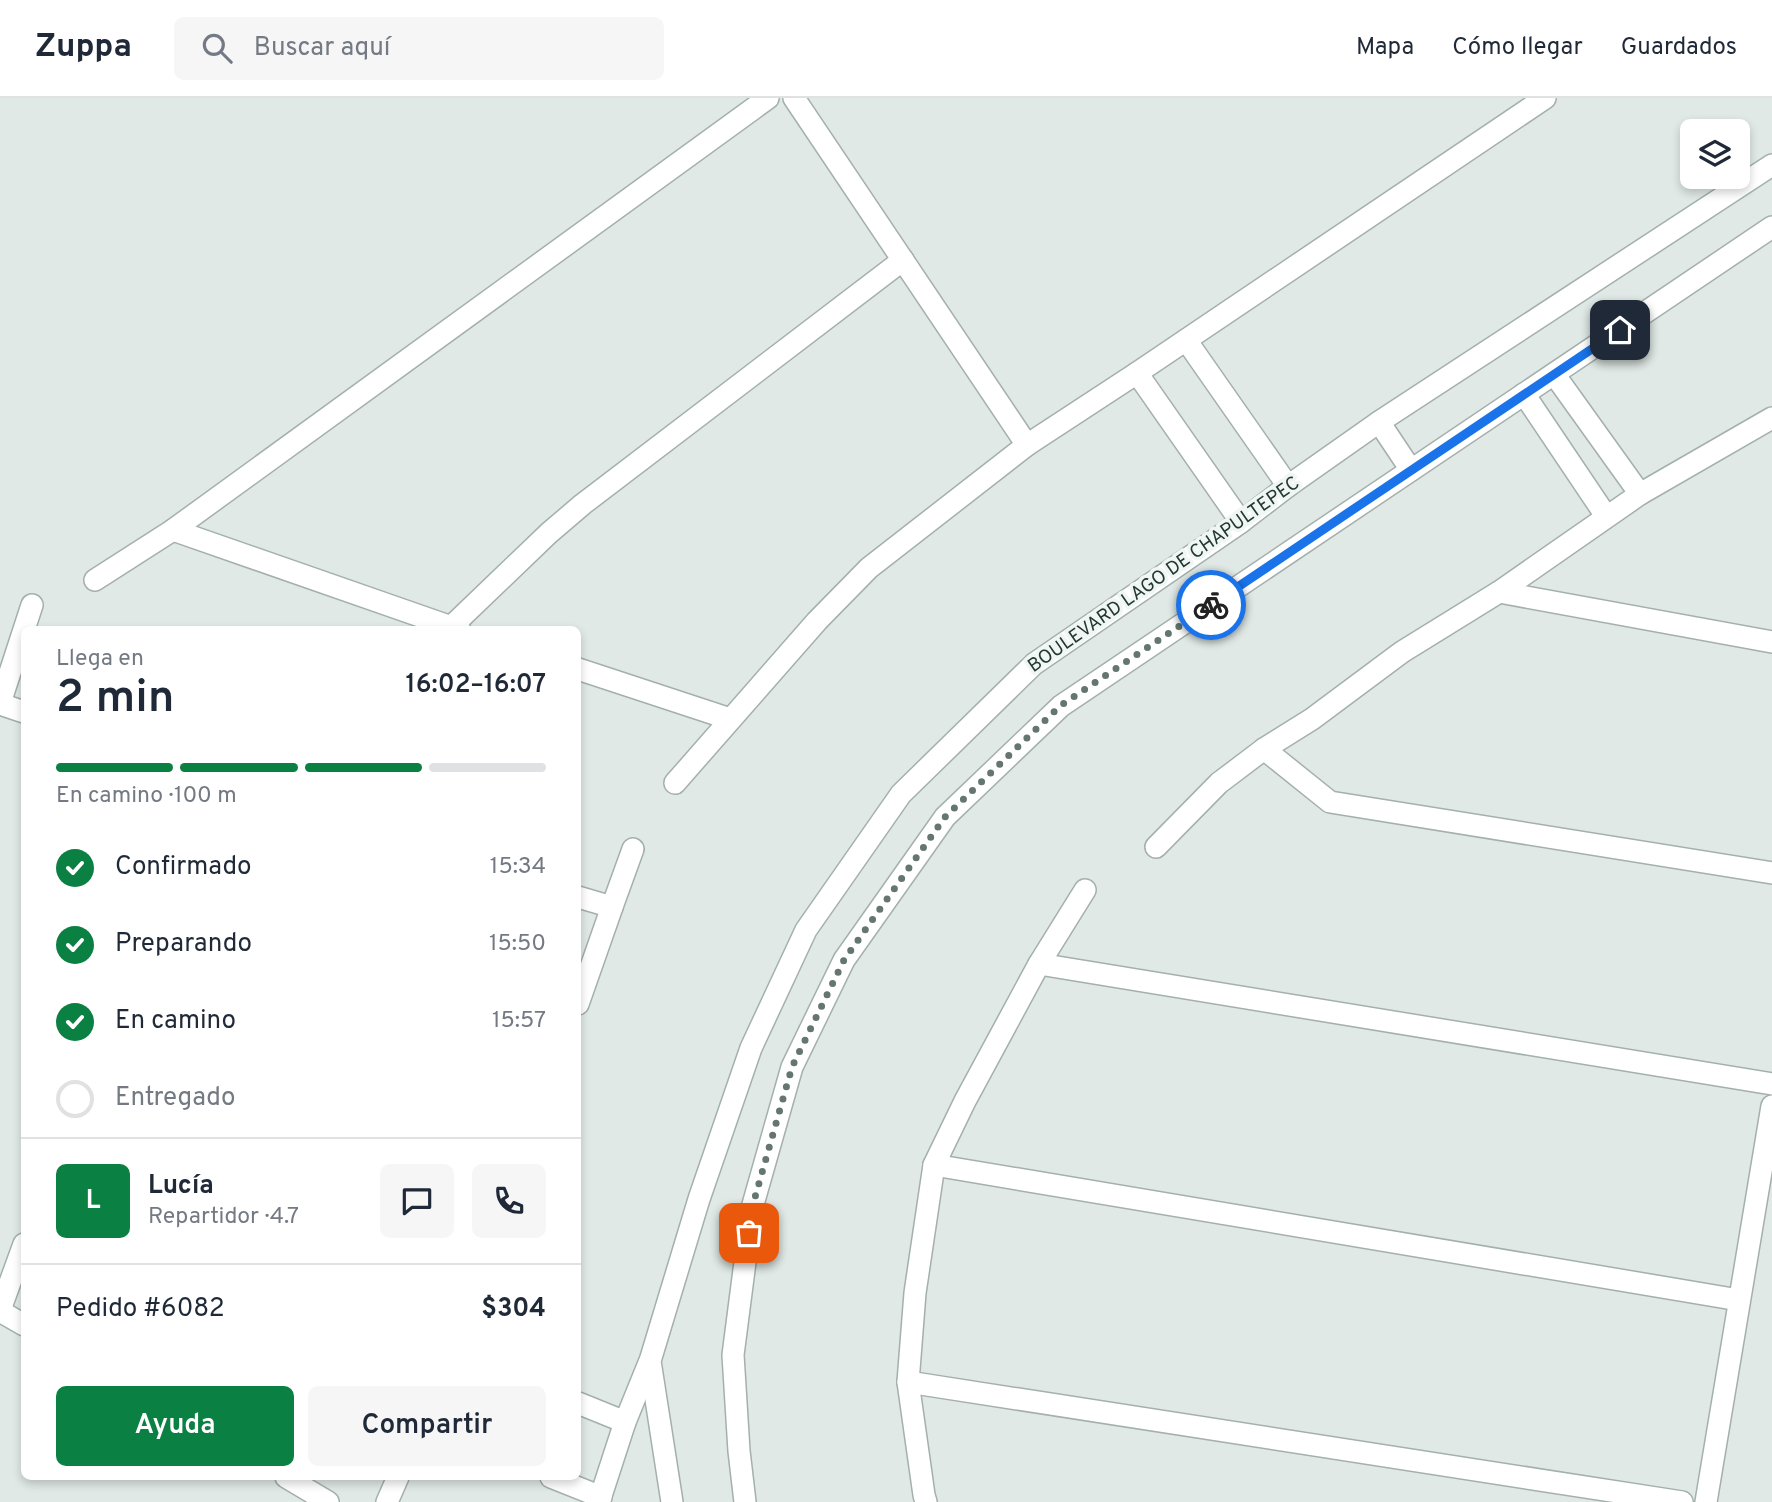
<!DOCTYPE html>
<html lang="es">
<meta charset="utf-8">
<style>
body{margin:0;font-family:Overpass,sans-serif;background:#f6f6f7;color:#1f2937;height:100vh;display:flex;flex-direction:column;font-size:26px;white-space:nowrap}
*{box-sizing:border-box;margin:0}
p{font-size:23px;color:#747a83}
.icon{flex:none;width:38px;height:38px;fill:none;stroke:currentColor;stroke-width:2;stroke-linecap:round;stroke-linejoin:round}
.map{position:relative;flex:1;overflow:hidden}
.drawer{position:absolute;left:21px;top:528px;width:560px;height:854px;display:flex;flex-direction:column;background:#fff;border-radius:10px;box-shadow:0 4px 10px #0003}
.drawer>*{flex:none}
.tools{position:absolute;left:1680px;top:21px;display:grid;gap:14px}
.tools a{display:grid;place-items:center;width:70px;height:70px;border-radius:10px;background:#fff;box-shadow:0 4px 10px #0003;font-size:35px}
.pin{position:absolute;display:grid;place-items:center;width:60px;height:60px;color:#fff;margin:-30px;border-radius:14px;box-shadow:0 4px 10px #0006}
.courier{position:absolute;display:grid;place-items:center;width:70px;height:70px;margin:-35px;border:5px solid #1a73e8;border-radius:50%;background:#fff;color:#222;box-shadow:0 2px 9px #0007}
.headline em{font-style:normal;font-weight:600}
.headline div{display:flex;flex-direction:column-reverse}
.headline{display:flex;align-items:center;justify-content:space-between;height:119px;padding:0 35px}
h1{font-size:46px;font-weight:600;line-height:52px}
.bar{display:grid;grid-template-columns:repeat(4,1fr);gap:10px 7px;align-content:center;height:84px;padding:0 35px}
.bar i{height:9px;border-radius:5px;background:#e0e1e3}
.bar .active{background:#0b8043}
.bar p{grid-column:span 4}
.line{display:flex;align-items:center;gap:18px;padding:0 35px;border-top:2px solid #e0e1e3}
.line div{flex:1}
.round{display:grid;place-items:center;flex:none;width:74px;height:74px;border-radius:10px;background:#f6f6f7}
ol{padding:0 35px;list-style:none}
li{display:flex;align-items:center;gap:21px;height:77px}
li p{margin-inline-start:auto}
li .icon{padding:7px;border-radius:50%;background:#0b8043;color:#fff;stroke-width:4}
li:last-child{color:#747a83}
li i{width:38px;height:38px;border:4px solid #e0e1e3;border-radius:50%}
.cta{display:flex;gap:14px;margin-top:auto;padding:14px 35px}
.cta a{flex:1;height:80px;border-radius:10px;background:#0b8043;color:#fff;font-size:28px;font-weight:600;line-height:80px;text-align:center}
.cta a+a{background:#f6f6f7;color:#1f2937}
header{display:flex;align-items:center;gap:42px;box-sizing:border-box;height:98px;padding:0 35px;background:#fff;border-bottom:2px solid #e0e1e3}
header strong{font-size:33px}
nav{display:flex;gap:38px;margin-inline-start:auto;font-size:24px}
.search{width:490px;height:63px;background:#f6f6f7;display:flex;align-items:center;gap:18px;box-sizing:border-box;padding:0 24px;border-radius:10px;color:#747a83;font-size:26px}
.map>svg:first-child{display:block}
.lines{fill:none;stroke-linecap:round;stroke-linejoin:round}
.minor-casing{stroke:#a4b0ad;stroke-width:24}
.minor{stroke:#fff;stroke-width:21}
.done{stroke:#657672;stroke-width:7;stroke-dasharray:0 12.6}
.route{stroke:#1a73e8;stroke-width:9}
.labels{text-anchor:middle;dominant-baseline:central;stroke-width:7;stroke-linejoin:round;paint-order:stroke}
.street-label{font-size:19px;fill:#233833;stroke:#f0f6f3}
</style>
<header>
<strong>Zuppa</strong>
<div class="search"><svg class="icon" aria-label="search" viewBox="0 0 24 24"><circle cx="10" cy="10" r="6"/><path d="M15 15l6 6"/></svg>Buscar aquí</div>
<nav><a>Mapa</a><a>Cómo llegar</a><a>Guardados</a></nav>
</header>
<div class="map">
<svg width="1772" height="1404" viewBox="0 0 1772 1404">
<rect width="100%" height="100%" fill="#e0e9e6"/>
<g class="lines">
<defs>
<g id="minor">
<polyline points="794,0 1027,347"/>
<polyline points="1186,242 1288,388"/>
<polyline points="1137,275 1241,424"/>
<polyline points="1554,276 1640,396"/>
<polyline points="1524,296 1606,418"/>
<polyline points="1379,324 1411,372"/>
<polyline points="173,432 460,532"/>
<polyline points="95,482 173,432 768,0"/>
<polyline points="1499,494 1772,544"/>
<polyline points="451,529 549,435 583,406 903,162"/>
<polyline points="578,571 730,621"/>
<polyline points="0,605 32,507"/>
<polyline points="0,606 24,614"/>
<polyline points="1264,651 1330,704 1772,775"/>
<polyline points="675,685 817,523 869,470 1027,347 1137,275 1545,0"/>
<polyline points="1156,749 1219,685 1264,651 1312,621 1402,554 1499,494 1640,396 1772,320"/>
<polyline points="578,799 612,809 578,906"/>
<polyline points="612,809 633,751"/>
<polyline points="1039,866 1772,986"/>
<polyline points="934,1067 1739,1202"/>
<polyline points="0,1212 24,1146"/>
<polyline points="0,1213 24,1227"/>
<polyline points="908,1284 1682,1404"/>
<polyline points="578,1305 625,1324"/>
<polyline points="286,1379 328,1404"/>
<polyline points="551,1379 601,1399"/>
<polyline points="387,1404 398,1379"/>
<polyline points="599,1404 625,1324 649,1265"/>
<polyline points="672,1404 650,1263 699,1101 751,950 806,832 901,696 1034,566 1241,424 1288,388 1379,324 1772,67"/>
<polyline points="745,1404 739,1353 733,1257 752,1110 792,969 844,862 945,719 1061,608 1772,129"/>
<polyline points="926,1404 924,1397 908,1284 915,1195 934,1067 965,1003 1039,866 1085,792"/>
<polyline points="1706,1404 1772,1008"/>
</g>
</defs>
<use href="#minor" class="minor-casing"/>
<use href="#minor" class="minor"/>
</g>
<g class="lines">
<polyline class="done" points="749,1135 752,1110 792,969 844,862 945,719 1060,608 1211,507"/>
<polyline class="route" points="1211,507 1620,232"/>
</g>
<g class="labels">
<g class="street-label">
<text transform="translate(1164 477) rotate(-35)">BOULEVARD LAGO DE CHAPULTEPEC</text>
</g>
</g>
</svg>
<div class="tools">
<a><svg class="icon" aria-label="layers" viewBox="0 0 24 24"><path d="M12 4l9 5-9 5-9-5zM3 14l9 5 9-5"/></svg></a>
</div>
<div class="pin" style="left:749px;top:1135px;background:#ea580c"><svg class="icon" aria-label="bag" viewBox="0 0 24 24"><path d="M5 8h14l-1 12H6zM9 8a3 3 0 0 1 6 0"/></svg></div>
<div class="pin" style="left:1620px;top:232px;background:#1f2937"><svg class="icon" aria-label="home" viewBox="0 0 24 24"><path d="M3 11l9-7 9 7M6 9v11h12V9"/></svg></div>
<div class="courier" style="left:1211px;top:507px"><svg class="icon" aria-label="bike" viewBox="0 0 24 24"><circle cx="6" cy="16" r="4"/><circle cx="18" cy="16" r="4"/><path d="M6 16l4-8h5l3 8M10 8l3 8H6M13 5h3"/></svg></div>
<section class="drawer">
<div class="headline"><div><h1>2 min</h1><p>Llega en</p></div><em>16:02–16:07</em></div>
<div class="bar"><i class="active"></i><i class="active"></i><i class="active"></i><i></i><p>En camino · 100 m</p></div>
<ol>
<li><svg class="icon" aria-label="check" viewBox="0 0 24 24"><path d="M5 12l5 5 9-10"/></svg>Confirmado<p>15:34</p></li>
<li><svg class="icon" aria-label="check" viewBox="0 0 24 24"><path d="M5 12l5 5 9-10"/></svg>Preparando<p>15:50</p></li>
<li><svg class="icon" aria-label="check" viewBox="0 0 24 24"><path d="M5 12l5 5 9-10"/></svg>En camino<p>15:57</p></li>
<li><i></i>Entregado</li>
</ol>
<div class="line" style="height:126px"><b class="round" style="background:#0b8043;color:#fff">L</b><div><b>Lucía</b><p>Repartidor · 4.7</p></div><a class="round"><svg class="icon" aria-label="chat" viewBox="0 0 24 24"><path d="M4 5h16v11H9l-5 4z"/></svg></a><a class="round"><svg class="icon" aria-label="phone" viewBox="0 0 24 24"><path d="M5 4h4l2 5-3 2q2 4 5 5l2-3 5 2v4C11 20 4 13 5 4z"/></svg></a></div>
<div class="line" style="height:91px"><div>Pedido #6082</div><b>$304</b></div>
<div class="cta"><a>Ayuda</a><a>Compartir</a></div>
</section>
</div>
